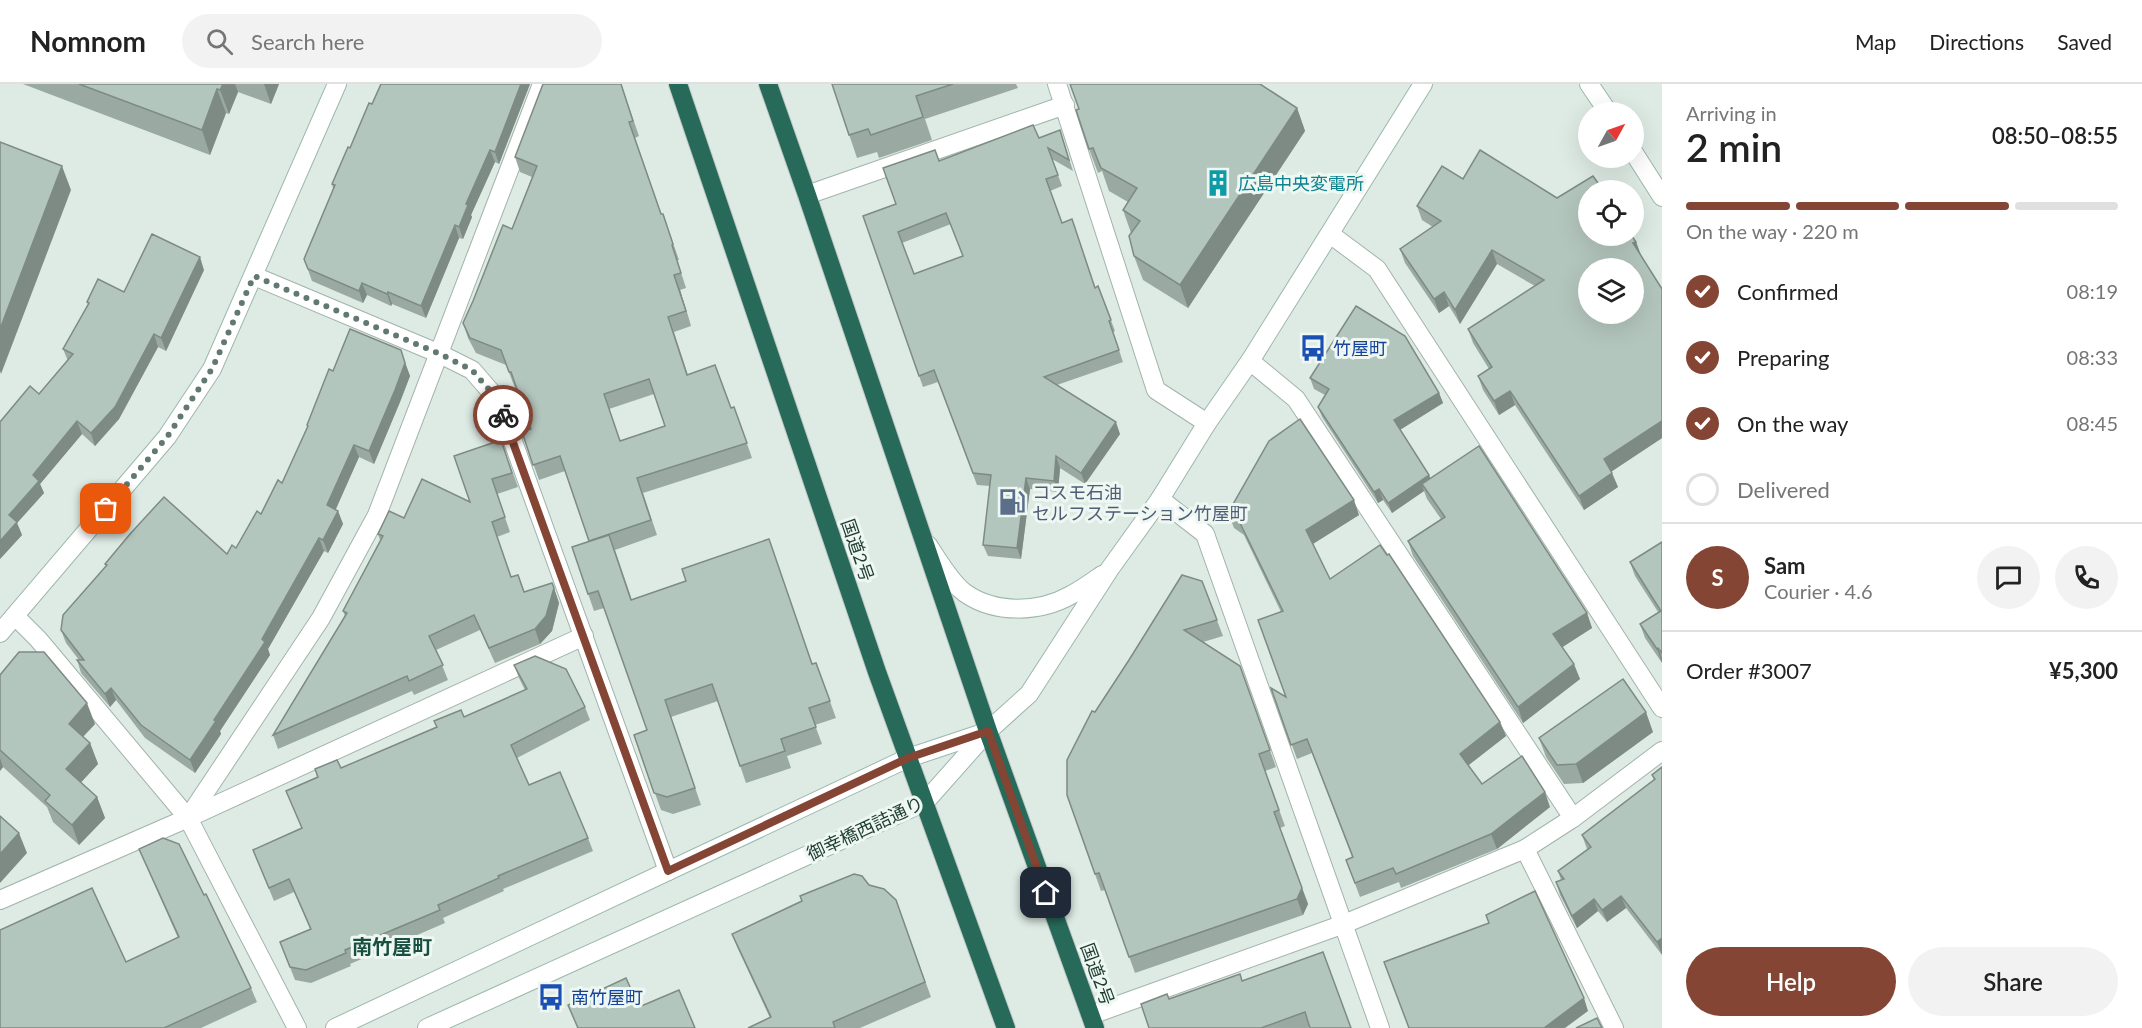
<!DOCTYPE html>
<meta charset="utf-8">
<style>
body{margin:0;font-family:Lato,"Noto Sans JP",sans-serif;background:#f2f2f2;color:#222;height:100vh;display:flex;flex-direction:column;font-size:22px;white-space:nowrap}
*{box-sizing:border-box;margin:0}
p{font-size:20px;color:#767676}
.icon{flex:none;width:33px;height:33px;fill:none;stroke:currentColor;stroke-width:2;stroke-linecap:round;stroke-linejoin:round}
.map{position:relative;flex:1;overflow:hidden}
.sheet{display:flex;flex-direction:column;background:#fff;width:480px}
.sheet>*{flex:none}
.needle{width:39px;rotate:50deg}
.tools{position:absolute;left:1578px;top:18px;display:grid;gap:12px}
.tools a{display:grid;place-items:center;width:66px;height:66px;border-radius:50%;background:#fff;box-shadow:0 6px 24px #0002;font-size:30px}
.pin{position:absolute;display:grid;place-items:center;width:51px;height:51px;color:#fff;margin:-26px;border-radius:12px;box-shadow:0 3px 9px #0006}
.courier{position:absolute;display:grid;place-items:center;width:60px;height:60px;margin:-30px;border:4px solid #854534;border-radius:50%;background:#fff;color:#222;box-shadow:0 2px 8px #0007}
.head em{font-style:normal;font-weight:600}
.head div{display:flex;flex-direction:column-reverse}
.head{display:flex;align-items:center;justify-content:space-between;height:102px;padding:0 24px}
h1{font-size:39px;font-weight:600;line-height:45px}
.bar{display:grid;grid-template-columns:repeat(4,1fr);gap:9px 6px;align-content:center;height:72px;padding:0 24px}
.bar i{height:8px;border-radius:4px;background:#e0e0e0}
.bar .current{background:#854534}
.bar p{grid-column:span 4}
.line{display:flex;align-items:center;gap:15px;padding:0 24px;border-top:2px solid #e0e0e0}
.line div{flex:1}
.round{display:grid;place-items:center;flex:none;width:63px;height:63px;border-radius:32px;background:#f2f2f2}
ol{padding:0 24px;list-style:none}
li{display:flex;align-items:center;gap:18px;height:66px}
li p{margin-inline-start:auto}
li .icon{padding:6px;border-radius:50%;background:#854534;color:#fff;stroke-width:4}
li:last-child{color:#767676}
li i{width:33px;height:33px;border:3px solid #e0e0e0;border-radius:50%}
.action{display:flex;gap:12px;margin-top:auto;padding:12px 24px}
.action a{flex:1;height:69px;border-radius:36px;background:#854534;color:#fff;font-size:24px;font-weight:600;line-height:69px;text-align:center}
.action a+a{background:#f2f2f2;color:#222}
header{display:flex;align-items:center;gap:36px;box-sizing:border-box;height:84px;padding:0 30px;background:#fff;border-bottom:2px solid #e0e0e0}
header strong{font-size:28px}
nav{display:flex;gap:33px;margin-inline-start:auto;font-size:21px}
.search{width:420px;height:54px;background:#f2f2f2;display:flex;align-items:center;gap:15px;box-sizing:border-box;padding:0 21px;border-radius:33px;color:#767676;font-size:22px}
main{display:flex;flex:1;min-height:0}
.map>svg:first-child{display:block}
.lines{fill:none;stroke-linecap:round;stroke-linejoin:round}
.street-casing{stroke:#a1b3ab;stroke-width:20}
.secondary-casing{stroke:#9cb7ac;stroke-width:20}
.highway-casing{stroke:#c0c8c6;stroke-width:20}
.street{stroke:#fff;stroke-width:18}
.secondary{stroke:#fff;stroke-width:18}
.highway{stroke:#276a5a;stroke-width:18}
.wall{fill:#9aaaa3;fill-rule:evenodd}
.shaded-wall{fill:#7d8b84}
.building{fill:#b3c6bd;stroke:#7d8b84;stroke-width:1.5;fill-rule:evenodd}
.done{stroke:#617971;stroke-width:6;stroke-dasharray:0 10.8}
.route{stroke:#854534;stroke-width:8}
.labels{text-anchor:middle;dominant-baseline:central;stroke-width:6;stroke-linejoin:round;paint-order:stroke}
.culture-label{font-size:18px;fill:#0d838f;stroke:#eef7f2;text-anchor:start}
.transit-label{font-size:18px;fill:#164399;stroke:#eef7f2;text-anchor:start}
.service-label{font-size:18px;fill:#4e5e75;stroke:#eef7f2;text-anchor:start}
.street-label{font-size:18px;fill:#1e3c33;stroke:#eef7f2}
.neighbourhood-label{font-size:20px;font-weight:bold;fill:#184f40;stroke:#eef7f2}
</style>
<header>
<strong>Nomnom</strong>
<div class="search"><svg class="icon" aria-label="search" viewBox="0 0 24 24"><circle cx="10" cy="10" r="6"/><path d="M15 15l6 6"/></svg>Search here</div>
<nav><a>Map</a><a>Directions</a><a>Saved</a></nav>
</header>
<main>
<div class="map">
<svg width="1662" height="944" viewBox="0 0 1662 944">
<rect width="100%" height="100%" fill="#deebe4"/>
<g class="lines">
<defs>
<g id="street">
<polyline points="1057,0 1156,306 1207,339"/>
<polyline points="807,111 1065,21"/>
<polyline points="1330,150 1377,185 1662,624"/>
<polyline points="254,192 440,270 472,286 498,316 668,787"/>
<polyline points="1250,277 1296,315 1573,734"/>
<polyline points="1160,415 1205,450 1380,944"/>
<polyline points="15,532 38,555 188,734 297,944"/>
<polyline points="190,733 584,552"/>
<polyline points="1525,765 1614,944"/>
<polyline points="0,816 188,734 321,534 377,431 542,0"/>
<polyline points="1091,931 1344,840 1525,765 1573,734 1662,667"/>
</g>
<g id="secondary">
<polyline points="1589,0 1608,28"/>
<polyline points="1634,69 1662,113"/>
<path d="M 928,461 C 937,475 951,499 965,509 C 995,530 1039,529 1071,511 C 1081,506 1092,498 1102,491"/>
<polyline points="0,549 167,353 212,285 337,0"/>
<polyline points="335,944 908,674 986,648"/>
<polyline points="427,944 925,718 988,647 1029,610 1109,486 1160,415 1207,339 1250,277 1423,0"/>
</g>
<g id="highway">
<polyline points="678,0 877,588 1006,944"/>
<polyline points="768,0 807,111 988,647 1095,944"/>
</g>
</defs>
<use href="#street" class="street-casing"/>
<use href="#secondary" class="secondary-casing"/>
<use href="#highway" class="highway-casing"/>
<use href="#street" class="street"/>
<use href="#secondary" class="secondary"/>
<use href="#highway" class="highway"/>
</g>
<g class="wall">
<polygon points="23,0 279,0 271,20 238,8 229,30 226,29 210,71"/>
<polygon points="530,0 499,80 495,78 471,131 472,133 463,155 459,154 426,234 392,220 391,222 367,211 363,219 312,197 304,175 333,105 332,100 372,20"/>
<path d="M 621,0 L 639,52 L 635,54 L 661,130 L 663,130 L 679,176 L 677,176 L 686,204 L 680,206 L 691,242 L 674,248 L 688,291 L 731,324 L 734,323 L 752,374 L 643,409 L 657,451 L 615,466 L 632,516 L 813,580 L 816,579 L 836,634 L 815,641 L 822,660 L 787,672 L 791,684 L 746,699 L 718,617 L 671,633 L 701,721 L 673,730 L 661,726 L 634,651 L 647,646 L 604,524 L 594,527 L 572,463 L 589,457 L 565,387 L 539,396 L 522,348 L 531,345 L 517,303 L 515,304 L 506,281 L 476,269 L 468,254 L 463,239 L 512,145 L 532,93 L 520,88 L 515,73 ZM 654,310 L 665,342 L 620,357 L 609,325 Z"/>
<polygon points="832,0 1016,0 1018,4 925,35 932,56 879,74 877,68 857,74"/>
<polygon points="1297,24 1305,47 1188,224 1143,196 1134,172 1131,149 1123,126 1128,118 1109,107 1102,87 1098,89 1089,65 1079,25"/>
<path d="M 1060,46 L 1073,87 L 1052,75 L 1062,102 L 1050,107 L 1062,139 L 1095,204 L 1098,202 L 1115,247 L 1113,248 L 1123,278 L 1057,301 L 1120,350 L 1085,400 L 1060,384 L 1058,408 L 1030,405 L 1021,475 L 988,472 L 983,461 L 990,402 L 977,401 L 938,298 L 923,303 L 863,132 L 896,120 L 939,77 L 1039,54 ZM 951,140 L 963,172 L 914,190 L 902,159 Z"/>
<polygon points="1463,95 1557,114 1636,158 1640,170 1662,205 1662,354 1611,388 1618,403 1584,426 1515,321 1499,331 1483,306 1478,292 1489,285 1473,259 1468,245 1535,202 1497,180 1460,240 1449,222 1439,229 1405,179 1400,165 1433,143 1422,136 1417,122"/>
<polygon points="204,186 166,267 158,263 119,335 95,362 82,350 40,400 44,409 17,439 22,451 0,475 0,338 39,310 68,277 63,265 88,221 87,218"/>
<polygon points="401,266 410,292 400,318 374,380 359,373 335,426 338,427 343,440 328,469 324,467 268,565 270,571 220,647 221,650 195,689 145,654 116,616 110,623 81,589 77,576 79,576 66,559 61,546 106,482 105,480 227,470 236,464 261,430 282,399 307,343 307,341 333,287"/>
<polygon points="1310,294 1439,309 1443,319 1400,346 1429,391 1430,394 1587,529 1592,544 1562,563 1580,595 1523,639 1413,472 1408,457 1441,435 1427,415 1424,407 1392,429 1383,416 1378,419 1322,333 1318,323 1325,311 1314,305"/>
<polygon points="501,356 518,403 497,410 510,448 497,453 511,493 524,508 552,499 559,519 552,547 540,560 495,579 480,546 436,566 448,596 414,611 412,607 278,665 273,651 345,532 343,527 380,456 378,450 404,434 470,418"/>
<polygon points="1228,429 1359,431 1313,460 1330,495 1500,638 1506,652 1468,681 1482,700 1550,723 1497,765 1401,804 1399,798 1360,813 1346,776 1352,773 1312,669 1297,675 1271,604 1286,613 1281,528 1244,451 1234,444"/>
<polygon points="1662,458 1662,579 1645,554 1640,540 1658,528 1635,492 1630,478"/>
<polygon points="1202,497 1223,552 1203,558 1240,582 1276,683 1265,687 1285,742 1280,744 1308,820 1303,831 1135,889 1105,806 1101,807 1067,711 1095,628 1129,576"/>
<polygon points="514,581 585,623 590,636 517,674 529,701 588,754 593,767 503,805 504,807 443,834 445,839 350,880 351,882 311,899 295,896 280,858 310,845 294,808 274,817 253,766 302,745 286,707 317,693 315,685 341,684 464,633 525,606 519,594"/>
<polygon points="0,591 95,640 83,653 90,659 98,680 81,698 97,713 105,734 79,761 53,738 47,723 3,683 0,687"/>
<polygon points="1653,648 1583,699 1564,700 1546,673 1539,654"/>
<polygon points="1662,683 1662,871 1626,824 1607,838 1598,827 1577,844 1560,811 1556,798 1561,796 1558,787 1587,765 1582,751 1654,696 1652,691"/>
<polygon points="139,765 204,811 251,904 257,918 201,944 0,944 126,878 178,854 145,779"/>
<polygon points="869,801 896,816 931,913 860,944 748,944 770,934 738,865 732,850"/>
<polygon points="1323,868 1310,943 1308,944 1149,944 1169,915 1242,897"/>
</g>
<g class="shaded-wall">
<polygon points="223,0 235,0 238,8 229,30 220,6"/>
<polygon points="264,0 279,0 271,20"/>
<polygon points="521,0 530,0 499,80 495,68"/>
<polygon points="217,5 226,29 210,71 202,46"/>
<polygon points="1297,24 1305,47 1188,224 1180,201"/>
<polygon points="490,66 495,78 471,131 472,133 463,155 459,143 466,120"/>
<polygon points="62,82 71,106 1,290 0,287 0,245"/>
<polygon points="455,141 459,154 426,234 421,222"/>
<polygon points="1636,158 1641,171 1633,159"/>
<polygon points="1492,166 1497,180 1460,240 1455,226"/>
<polygon points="200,173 204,186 166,267 161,254"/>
<polygon points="674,191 680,206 691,242"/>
<polygon points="362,199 367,211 363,219 359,207"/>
<polygon points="388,208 392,220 391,222 387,210"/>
<polygon points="1444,208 1449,222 1439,229 1434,215"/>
<polygon points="154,250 158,263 119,335 95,362 91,349"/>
<polygon points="405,279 410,292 400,318 374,380 369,367"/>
<polygon points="1510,307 1515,321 1499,331 1494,317"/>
<polygon points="1439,309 1443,319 1398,347 1394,336"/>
<polygon points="77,337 82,350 40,400 44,409 17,439 22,451 0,475 0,457 9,431 33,391"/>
<polygon points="1662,337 1662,354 1609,389 1604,375"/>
<polygon points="1116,338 1120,350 1085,400 1081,389"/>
<polygon points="354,361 359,373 332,434 327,421"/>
<polygon points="1056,372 1060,384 1058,408 1054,397"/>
<polygon points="1612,389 1618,403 1584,426 1579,412"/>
<polygon points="1429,391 1433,401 1422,400 1424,407 1392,429 1388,419"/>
<polygon points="1026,394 1030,405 1021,475 1017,464"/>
<polygon points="1379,405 1383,416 1378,419 1374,408"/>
<polygon points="1354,416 1359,431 1311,461 1306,446"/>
<polygon points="338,427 343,440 328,469 323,456"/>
<polygon points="319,454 324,467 268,565 270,571 220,647 221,650 195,689 190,676 262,555"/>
<polygon points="554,504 559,519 552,547 540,560 535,545"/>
<polygon points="1587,529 1592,544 1558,566 1553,550"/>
<polygon points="1658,564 1662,574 1662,579 1657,565"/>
<polygon points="1574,580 1580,595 1523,639 1518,623"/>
<polygon points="111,604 116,616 110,623 105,610"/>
<polygon points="87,619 95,640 76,660 69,640"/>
<polygon points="1646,628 1653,648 1583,699 1576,680"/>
<polygon points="1500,638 1506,652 1465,684 1460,670"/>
<polygon points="90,659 98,680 74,706 66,685"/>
<polygon points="0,674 3,683 0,687"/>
<polygon points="1545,708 1550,723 1497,765 1491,750"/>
<polygon points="97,713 105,734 79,761 72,741"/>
<polygon points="19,749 27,769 0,799 0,770"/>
<polygon points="1302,804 1308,820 1303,831 1297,815"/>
<polygon points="1621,812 1626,824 1607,838 1602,826"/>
<polygon points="1594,815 1598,827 1577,844 1572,832"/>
<polygon points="1662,854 1662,871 1657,858"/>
<polygon points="1584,914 1588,927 1565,944 1544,944"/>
</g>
<g class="building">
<polygon points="79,0 223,0 220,6 217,5 202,46"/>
<polygon points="381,0 521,0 495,68 490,66 466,120 468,121 459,143 455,141 421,222 388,208 387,210 362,199 359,207 308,185 304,175 335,101 332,100 348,63 350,64 369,19 372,20"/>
<path d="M 543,0 L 621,0 L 633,37 L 629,38 L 661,130 L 663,130 L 673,160 L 672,161 L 681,189 L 674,191 L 686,227 L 668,233 L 687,291 L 715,281 L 731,324 L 734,323 L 747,359 L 637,394 L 651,436 L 589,457 L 560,372 L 533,381 L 522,348 L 531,345 L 511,288 L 509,288 L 501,266 L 470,254 L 463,239 L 473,217 L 503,141 L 512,145 L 537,82 L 515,73 ZM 649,295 L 665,342 L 620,357 L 604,310 Z"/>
<polygon points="832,0 953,0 916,12 923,33 871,51 868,45 849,51"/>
<polygon points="1070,0 1260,0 1297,24 1180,201 1134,172 1129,152 1140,137 1123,126 1137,104 1101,84 1093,64 1089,65 1076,26 1079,25"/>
<path d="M 1033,41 L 1039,54 L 1060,46 L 1069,76 L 1048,64 L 1058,91 L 1046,95 L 1062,139 L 1072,135 L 1095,204 L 1098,202 L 1111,236 L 1109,237 L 1119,266 L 1044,293 L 1116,338 L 1081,389 L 1056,372 L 1054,397 L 1026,394 L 1017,464 L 983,461 L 991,391 L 973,389 L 934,286 L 919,292 L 863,132 L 896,120 L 883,84 L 935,66 L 939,77 ZM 946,129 L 963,172 L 914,190 L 898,148 Z"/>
<polygon points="0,58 62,82 0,245"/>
<path d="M 1480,66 L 1557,114 L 1593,92 L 1603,106 L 1588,106 L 1588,152 L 1632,152 L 1636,158 L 1633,159 L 1662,205 L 1662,337 L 1604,375 L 1612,389 L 1579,412 L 1510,307 L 1494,317 L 1478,292 L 1492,283 L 1468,245 L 1544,196 L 1492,166 L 1455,226 L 1444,208 L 1434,215 L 1400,165 L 1441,137 L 1417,122 L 1442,82 L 1463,95 ZM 1588,184 L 1634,184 L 1634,230 L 1588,230 Z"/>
<polygon points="152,150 200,173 161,254 154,250 115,323 91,349 77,337 33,391 39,397 9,431 17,438 0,457 0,338 30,302 39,310 73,270 63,265 89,219 87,218 98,195 124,208"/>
<polygon points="1356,222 1405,252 1439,309 1394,336 1429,391 1388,419 1379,405 1374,408 1318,323 1329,305 1310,294"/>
<polygon points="350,245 401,266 405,279 395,306 369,367 354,361 327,421 338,427 323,456 319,454 262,555 265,558 214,636 216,637 190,676 141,641 111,604 105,610 77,576 84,576 61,546 63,531 107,481 105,480 130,450 164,413 227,470 232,461 236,464 257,427 261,430 278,396 282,399 308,342 307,341 329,285 333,287"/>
<polygon points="1300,335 1354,416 1306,446 1330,495 1380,461 1387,471 1389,470 1500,638 1460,670 1482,700 1522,672 1545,708 1491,750 1396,790 1393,784 1355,799 1346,776 1353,773 1307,655 1291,661 1271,604 1286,613 1258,536 1283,527 1239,437 1228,429 1269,357"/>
<polygon points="501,356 512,389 492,395 505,433 492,438 511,493 518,491 524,508 552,499 554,504 546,532 535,545 489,564 474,531 429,552 443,581 409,597 407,592 273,651 347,529 343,527 383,452 378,450 389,427 404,434 422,395 470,418 454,372"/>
<polygon points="1479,362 1587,529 1553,550 1574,580 1518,623 1408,457 1445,433 1422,400"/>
<polygon points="609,451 631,516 686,497 682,485 769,455 812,580 816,579 830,617 809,624 816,643 781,655 785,667 740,682 712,600 665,616 695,704 667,713 654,709 634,651 647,646 598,507 588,510 572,463"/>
<polygon points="1662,458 1662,569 1658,564 1657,565 1640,540 1661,527 1630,478"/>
<polygon points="1182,491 1202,497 1217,536 1184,546 1240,582 1270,666 1259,670 1279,726 1274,728 1302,804 1297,815 1129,873 1099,789 1095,790 1067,711 1067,676 1092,627 1095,628 1129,576"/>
<polygon points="19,568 44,568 87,619 69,640 90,659 66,685 97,713 72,741 45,717 50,711 0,666 0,591"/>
<polygon points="535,572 566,585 585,623 511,661 529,701 560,688 588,754 498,792 499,794 438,821 440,826 345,866 346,869 306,886 290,883 280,858 311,845 289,795 269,804 253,766 302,744 286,707 318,693 315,685 337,676 341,684 437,643 434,637 461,626 464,633 527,605 514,581"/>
<polygon points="1623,595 1646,628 1576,680 1557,681 1539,654"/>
<polygon points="1662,683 1662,854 1657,858 1621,812 1602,826 1594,815 1572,832 1556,798 1564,795 1558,787 1591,763 1582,751 1655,695 1652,691"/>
<polygon points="0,732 19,749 0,770"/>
<polygon points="163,754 179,760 204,811 206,810 251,904 164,944 0,944 0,846 92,804 126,878 179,853 139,765"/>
<polygon points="854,790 862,792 869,801 884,805 896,816 925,898 833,938 835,944 748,944 771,933 732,850 802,817 800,812"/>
<polygon points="1535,807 1584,914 1544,944 1409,944 1384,878 1489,839 1486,831"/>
<polygon points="1323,868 1351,944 1310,944 1305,928 1261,944 1149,944 1141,920 1167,910 1169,915 1240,890 1242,897"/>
<polygon points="626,894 639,923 679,906 695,944 578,944 568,921"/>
<polygon points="1597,934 1602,944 1576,944"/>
</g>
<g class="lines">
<polyline class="done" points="106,425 167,353 212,285 254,192 440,270 472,286 498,316 503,331"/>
<polyline class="route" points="503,331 668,787 908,674 988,647 1046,809"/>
</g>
<defs>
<symbol id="building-bare" viewBox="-9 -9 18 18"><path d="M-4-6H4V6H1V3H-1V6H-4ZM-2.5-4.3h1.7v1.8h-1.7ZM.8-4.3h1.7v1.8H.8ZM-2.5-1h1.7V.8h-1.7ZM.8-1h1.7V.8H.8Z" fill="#0f9aa8" stroke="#eef7f2" stroke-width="2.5" paint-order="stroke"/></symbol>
<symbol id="bus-bare" viewBox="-9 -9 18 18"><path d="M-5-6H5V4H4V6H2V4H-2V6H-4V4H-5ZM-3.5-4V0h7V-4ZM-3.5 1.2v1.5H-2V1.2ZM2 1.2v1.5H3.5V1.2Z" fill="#1a4fb4" stroke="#eef7f2" stroke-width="2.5" paint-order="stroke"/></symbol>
<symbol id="fuel-bare" viewBox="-9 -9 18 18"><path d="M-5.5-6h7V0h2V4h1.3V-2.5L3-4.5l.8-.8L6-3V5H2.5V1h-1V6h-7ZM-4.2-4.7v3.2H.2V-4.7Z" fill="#5c6f8a" stroke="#eef7f2" stroke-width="2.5" paint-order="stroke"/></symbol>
</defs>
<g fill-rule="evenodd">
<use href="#building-bare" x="1199" y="80" width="38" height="38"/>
<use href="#bus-bare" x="1294" y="245" width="38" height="38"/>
<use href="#fuel-bare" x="993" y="399" width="38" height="38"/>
<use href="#bus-bare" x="532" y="894" width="38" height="38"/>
</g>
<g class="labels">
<g class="culture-label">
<text x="1238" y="99">広島中央変電所</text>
</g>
<g class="transit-label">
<text x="1333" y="264">竹屋町</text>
<text x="571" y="913">南竹屋町</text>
</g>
<g class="service-label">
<text x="1032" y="408">コスモ石油<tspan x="1032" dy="21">セルフステーション竹屋町</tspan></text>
</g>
<g class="street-label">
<text transform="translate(858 466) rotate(71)">国道2号</text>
<text transform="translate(865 744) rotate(-25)">御幸橋西詰通り</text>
<text transform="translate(1098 890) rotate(70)">国道2号</text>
</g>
<g class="neighbourhood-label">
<text x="392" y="862">南竹屋町</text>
</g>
</g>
</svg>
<div class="tools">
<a><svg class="needle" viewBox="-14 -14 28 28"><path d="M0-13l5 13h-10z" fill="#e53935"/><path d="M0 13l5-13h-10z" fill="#767676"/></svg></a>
<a><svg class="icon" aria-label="locate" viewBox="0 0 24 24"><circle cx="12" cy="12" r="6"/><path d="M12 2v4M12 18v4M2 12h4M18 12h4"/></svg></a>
<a><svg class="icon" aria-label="layers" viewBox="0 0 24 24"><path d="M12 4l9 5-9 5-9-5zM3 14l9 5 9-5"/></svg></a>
</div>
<div class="pin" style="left:106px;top:425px;background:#ea580c"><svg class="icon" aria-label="bag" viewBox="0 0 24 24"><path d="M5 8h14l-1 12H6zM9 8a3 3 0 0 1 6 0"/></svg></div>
<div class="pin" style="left:1046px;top:809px;background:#1f2937"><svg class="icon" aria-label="home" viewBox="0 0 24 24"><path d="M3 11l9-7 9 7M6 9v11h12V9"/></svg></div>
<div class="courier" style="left:503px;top:331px"><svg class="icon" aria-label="bike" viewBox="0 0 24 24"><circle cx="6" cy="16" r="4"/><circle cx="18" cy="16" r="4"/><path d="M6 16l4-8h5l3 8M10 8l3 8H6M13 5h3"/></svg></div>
</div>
<section class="sheet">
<div class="head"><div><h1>2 min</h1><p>Arriving in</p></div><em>08:50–08:55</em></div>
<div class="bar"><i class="current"></i><i class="current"></i><i class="current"></i><i></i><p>On the way · 220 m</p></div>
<ol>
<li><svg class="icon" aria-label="check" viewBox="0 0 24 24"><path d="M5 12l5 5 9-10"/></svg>Confirmed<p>08:19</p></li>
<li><svg class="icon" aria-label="check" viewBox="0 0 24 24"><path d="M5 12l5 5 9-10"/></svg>Preparing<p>08:33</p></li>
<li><svg class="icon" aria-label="check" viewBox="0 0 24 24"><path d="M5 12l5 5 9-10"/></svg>On the way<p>08:45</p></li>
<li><i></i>Delivered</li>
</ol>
<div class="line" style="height:108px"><b class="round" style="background:#854534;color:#fff">S</b><div><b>Sam</b><p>Courier · 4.6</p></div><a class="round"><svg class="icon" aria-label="chat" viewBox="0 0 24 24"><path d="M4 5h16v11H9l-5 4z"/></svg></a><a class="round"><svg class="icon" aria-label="phone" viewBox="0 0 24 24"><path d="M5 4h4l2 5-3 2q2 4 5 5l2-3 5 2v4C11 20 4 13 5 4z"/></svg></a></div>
<div class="line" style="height:78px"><div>Order #3007</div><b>¥5,300</b></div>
<div class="action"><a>Help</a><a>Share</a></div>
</section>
</main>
